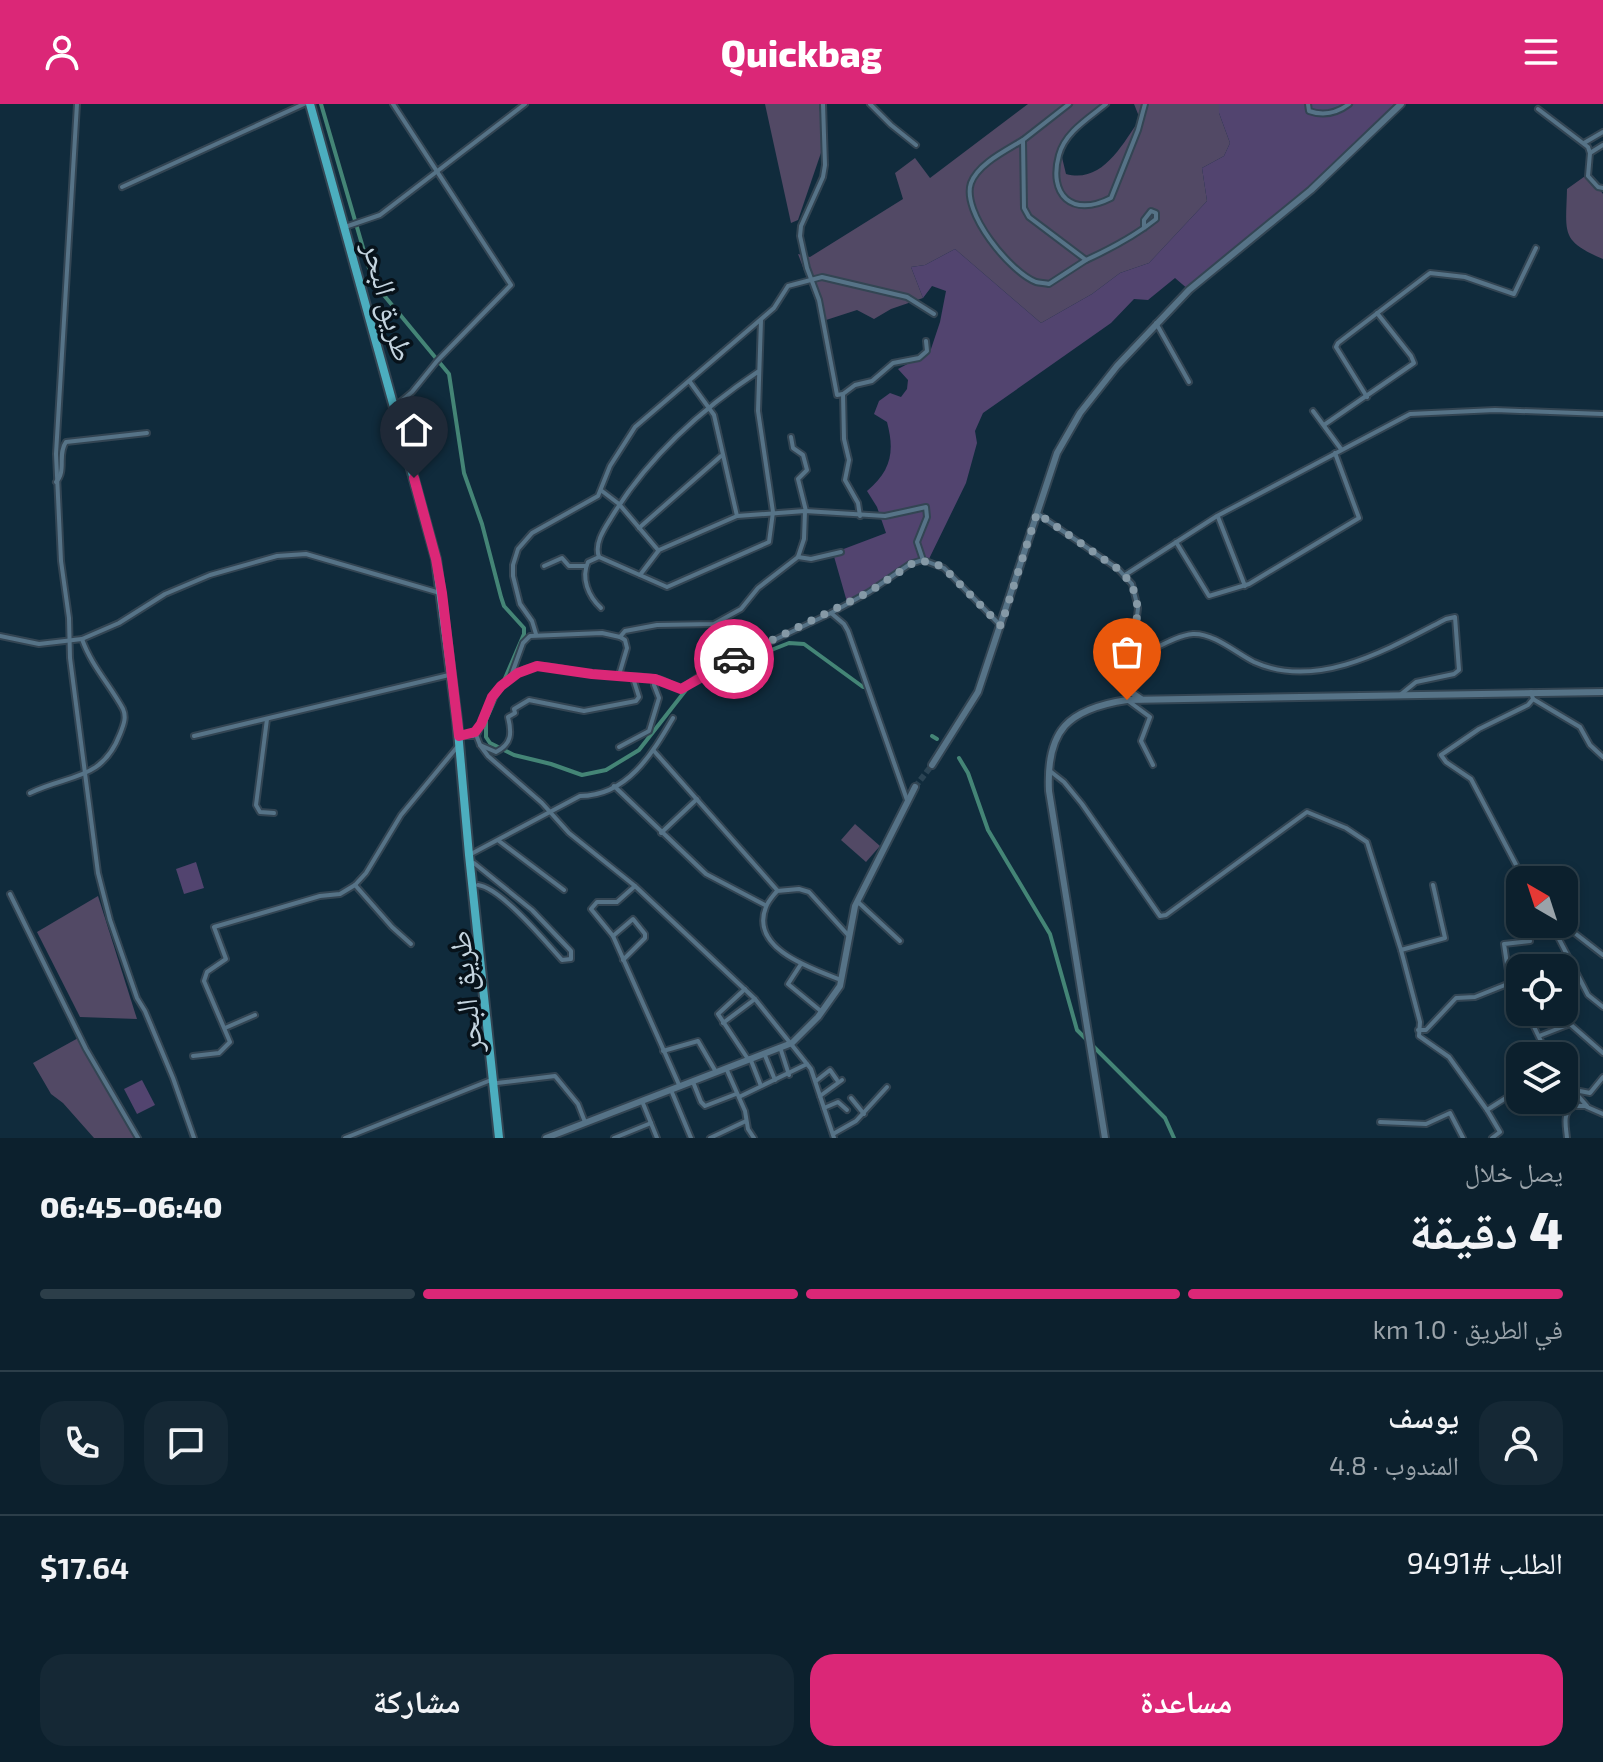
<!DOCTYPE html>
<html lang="ar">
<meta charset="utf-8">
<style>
body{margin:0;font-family:"Exo 2","Noto Naskh Arabic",sans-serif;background:#152835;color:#f1f3f6;direction:rtl;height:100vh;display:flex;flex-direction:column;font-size:30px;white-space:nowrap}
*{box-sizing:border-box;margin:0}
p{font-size:26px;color:#9aa3aa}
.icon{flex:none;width:44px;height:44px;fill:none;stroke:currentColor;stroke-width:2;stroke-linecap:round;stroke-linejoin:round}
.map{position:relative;height:1034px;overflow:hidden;direction:ltr}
.panel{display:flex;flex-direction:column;background:#0c202d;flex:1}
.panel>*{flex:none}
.needle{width:52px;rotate:321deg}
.fabs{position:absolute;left:1506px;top:762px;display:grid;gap:16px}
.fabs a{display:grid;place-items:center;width:72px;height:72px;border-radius:16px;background:#0c202d;box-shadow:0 4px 12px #0003,0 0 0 2px #2c3e49;font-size:40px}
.pin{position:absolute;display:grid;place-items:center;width:68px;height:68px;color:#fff;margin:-82px -34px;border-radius:50% 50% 50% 0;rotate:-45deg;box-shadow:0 0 8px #0007}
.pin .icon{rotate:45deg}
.courier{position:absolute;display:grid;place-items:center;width:80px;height:80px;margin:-40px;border:6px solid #db2777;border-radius:50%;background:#fff;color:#222;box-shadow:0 2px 10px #0007}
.head em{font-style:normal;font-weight:800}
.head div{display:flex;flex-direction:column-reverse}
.head{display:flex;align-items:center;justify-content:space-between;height:136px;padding:0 40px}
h1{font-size:52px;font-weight:800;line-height:60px}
.bar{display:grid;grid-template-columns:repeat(4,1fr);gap:12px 8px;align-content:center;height:96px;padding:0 40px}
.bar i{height:10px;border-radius:6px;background:#2c3e49}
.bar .current{background:#db2777}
.bar p{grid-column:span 4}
.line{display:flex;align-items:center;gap:20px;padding:0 40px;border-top:2px solid #2c3e49}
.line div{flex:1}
.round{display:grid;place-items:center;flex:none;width:84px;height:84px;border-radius:24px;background:#152835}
.cta{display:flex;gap:16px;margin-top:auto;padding:16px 40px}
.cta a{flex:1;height:92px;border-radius:24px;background:#db2777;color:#fff;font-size:32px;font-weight:800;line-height:92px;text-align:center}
.cta a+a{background:#152835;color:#f1f3f6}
header{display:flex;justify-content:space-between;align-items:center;height:104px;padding:0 40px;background:#db2777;color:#fff;font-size:36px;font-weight:800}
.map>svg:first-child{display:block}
.green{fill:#524965}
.forest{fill:#52446f}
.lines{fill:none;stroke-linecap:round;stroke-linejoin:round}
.canal{stroke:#448576;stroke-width:4}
.secondary-tunnel{stroke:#2b4454;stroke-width:6;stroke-dasharray:6 3;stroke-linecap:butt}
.minor-casing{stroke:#334553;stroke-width:8}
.secondary-casing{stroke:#334553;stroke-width:10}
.trunk-casing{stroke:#334553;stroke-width:12}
.minor{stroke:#567387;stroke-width:4}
.secondary{stroke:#567387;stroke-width:6}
.trunk{stroke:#4caebf;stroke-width:8}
.done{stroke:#8599a6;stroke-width:8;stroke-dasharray:0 14.4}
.route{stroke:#db2777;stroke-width:10}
.labels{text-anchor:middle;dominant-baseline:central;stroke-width:7;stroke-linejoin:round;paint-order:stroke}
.street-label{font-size:30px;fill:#c4d4df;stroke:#07121a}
</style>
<header><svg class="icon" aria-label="menu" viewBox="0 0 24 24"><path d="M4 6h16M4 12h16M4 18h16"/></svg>Quickbag<svg class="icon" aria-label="person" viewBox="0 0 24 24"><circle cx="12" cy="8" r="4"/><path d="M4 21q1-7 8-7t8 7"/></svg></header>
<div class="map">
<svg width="1603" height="1034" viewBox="0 0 1603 1034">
<rect width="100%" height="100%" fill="#102b3c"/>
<g class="green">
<polygon points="765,0 819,0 824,40 798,116 791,119"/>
<path d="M 1028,0 L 1106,0 L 1061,40 L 1060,45 L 1066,70 C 1102,80 1122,41 1140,15 L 1134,0 L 1219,0 L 1219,9 L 1230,39 L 1224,52 L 1202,64 L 1207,97 L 1149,159 L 1120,169 L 1092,190 L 1041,219 L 955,145 L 925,161 L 911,163 L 923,194 L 891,205 L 874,215 L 857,206 L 823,217 L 798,150 L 810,153 L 903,95 L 895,69 L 915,54 L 930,74 Z"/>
<path d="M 1588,70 L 1603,90 L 1603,155 C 1560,137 1566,129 1567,85 Z"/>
<polygon points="855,720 880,742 866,758 841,736"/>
<polygon points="98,792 137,915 80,913 37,828"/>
<polygon points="80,933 140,1034 94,1034 63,999 51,990 33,959"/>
</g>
<g class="forest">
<path d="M 1219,0 L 1404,0 L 1321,76 L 1189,186 L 1175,174 L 1148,196 L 1134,195 L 1111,219 L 983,309 L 975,327 L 977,339 L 966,379 L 928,457 L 916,457 L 847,498 L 833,449 L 886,429 L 877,403 L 867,387 C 891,367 895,348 887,318 L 874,310 L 879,297 L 890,289 L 901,293 L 907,285 L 908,276 L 898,265 L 930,248 L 940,218 L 946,187 L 932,182 L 923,194 L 911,163 L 925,161 L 955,145 L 1041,219 L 1092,190 L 1120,169 L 1149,159 L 1207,97 L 1202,64 L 1224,52 L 1230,39 L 1219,9 Z"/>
<polygon points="196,758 204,784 184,790 176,765"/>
<polygon points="142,976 155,1001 137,1010 124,985"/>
</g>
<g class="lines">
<g class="canal">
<polyline points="321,0 373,178 449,270 464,369 482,420 501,493 504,502 524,524 524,530 503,579"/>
<polyline points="497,591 486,616 486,633 490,639 514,651 551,660 582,671 606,666 639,646 689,582 698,575 789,539 804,540 863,583"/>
<polyline points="932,632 937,635"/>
<polyline points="959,654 968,669 988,726 1050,830 1077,926 1165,1014 1174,1034"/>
</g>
<polyline class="secondary-tunnel" points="915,683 932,661"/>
<defs>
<g id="minor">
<polyline points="77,0 56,350 61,457 69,514 70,554 98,769 110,816 137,894 145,907 173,974 194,1034"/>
<polyline points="393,0 511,181 437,257 412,288 394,303"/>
<polyline points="823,0 825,61 823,73 801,122 800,132 807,164 819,196 837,291 843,290"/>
<polyline points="870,0 891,21 916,41"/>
<path d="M 1069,0 L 1023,36 L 1024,104 L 1029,113 L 1086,156 C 1110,145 1135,132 1156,115 L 1156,109 L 1151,107 L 1144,116 L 1144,124"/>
<path d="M 1106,0 C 1089,14 1065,28 1059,51 C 1048,91 1072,114 1111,94 L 1138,26 L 1145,0"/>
<path d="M 1308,0 L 1309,7 C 1323,12 1337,9 1349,0"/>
<polyline points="1538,5 1588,43 1590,49 1588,72 1598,83 1603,84"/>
<path d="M 1023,36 C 1005,47 978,60 971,79 C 961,108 1010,168 1036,178 C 1040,179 1045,179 1049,180 L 1086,156"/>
<polyline points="1584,39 1603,28"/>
<polyline points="1590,49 1603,41"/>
<polyline points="122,83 304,0"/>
<polyline points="345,123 380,111 525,0"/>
<polyline points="1156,219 1189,278"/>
<path d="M 759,267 C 700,306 648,353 611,414 C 604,425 594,440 599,453 L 667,483 L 769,438 L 773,408 L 758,307 L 761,216"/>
<polyline points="690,278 714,311 737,412"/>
<polyline points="1367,293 1336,243 1338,239 1430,169 1465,173 1514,190 1536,144"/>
<polyline points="1313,307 1341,345"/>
<polyline points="1324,321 1414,259 1411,252 1377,209"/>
<polyline points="791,333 793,344 803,351 807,366 798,375 806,407"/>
<path d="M 56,378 C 67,367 57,350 66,338 L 147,329"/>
<polyline points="602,387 619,400 658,446"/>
<polyline points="1038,410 1118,465 1132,480 1138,504 1127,596 1150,613 1141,637 1153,661"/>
<polyline points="860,412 858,399 845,376 849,356 844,335 843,290 855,281 872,277 893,259 919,254 927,247 926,237"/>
<polyline points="1218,413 1245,482"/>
<polyline points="639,424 721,352"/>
<polyline points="1176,438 1209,492 1249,480 1359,414 1335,349"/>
<path d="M 599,453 L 588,458 C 581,474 588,492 601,504"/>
<polyline points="798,453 811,455 841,448"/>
<polyline points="544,462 562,454 569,462 586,462"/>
<polyline points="640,471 659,446 737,412 805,407 885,412 926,403 927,413 917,438 923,456"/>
<polyline points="1125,471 1217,412 1410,310 1495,306 1603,310"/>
<polyline points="831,509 844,520 848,527 907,696"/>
<polyline points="536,530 532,517 520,500 513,472 513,461 518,445 532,429 598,392 610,362 635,323 774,204 788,182 822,173 907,193 934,210"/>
<polyline points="0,532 39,540 82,535 119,519 165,490 210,471 277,452 306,450 440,489"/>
<path d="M 1130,555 C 1151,549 1172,532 1193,530 C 1214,529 1236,549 1254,558 C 1318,587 1390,544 1446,515 L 1455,513 L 1459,566 L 1454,570 L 1416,578 L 1400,591"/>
<polyline points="619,571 627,544 625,536 620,533 625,527 657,521 714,520 741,505 758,484 798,453 804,435 805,407"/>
<polyline points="511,572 523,539 530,532 602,529 620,533"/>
<polyline points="1533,595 1580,623 1590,641 1603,653"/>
<polyline points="267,615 256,701 260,708 274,709"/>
<polyline points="475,628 480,641 488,652 542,699 569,729 635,782 755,895 811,965 834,1034"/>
<polyline points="194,632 449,571"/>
<path d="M 459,632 L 473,632 L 478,629 C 488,600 504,563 541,562 C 558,562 574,568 590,570 C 613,573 636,570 658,575 C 666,577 673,582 681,585 L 701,571 L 831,509 L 869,488 L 910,460 L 923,456 L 944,464 L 1001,522"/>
<path d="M 480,641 L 496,648 C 512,640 512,629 508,613 L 515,609 L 514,605 L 529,596 L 584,607 L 636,597 L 639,593 L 633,574"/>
<polyline points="619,643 649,627 659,594 654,581 655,575"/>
<polyline points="654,647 777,786"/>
<polyline points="1050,667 1064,678 1082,700 1160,812 1166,811 1307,708 1346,724 1367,738 1401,846 1445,834 1433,781"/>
<polyline points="614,682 706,770 765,801"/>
<path d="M 30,689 C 69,670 102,677 120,630 C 123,622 127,614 123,605 C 110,581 91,561 82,535"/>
<polyline points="661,729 697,695"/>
<polyline points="499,737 564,786"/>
<path d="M 471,750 L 580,692 C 627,692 652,650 673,614"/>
<path d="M 474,759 L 532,806 L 571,847 L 571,855 L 562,856 C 545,837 501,784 478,781"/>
<polyline points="1524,776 1471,675 1446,658 1441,651 1479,625 1528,601 1533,595 1531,588"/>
<polyline points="355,781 392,823 411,840"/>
<polyline points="635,782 617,798 597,798 591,805 613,832 680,983"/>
<polyline points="10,790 86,945 138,1034"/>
<polyline points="858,798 900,837"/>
<polyline points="1555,820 1559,835 1588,891 1603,903"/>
<polyline points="1563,820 1603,851"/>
<polyline points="613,832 633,815 645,830 645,834 623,856"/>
<polyline points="1401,846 1420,918 1419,932 1449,953 1487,1006"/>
<polyline points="801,860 788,880 822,908"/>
<path d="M 841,876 C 813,865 749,845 766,803 C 768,797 774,791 777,787 L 799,785 L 809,788 L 848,831"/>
<polyline points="1510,880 1504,840 1530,837 1527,820"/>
<polyline points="745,885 718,910 748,955"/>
<polyline points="1527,908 1548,952"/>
<polyline points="723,919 755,895"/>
<polyline points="225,924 255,911"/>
<polyline points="1418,926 1426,926 1456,894 1475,893 1505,881 1515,883 1520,891"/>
<polyline points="1539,932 1570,920 1603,949"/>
<polyline points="780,943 789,971"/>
<polyline points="663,947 698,937 716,968"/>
<polyline points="764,949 775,976"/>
<polyline points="193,952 219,949 230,938 204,877 207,868 226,855 214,823 320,792 340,790 355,781 366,769 401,711 458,642"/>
<polyline points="750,954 761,982"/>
<polyline points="726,964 745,1007 748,1025 754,1034"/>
<polyline points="816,977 830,966 837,976"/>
<polyline points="693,978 701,998 705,1002 736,990"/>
<polyline points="497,979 555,972 578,1000 585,1018"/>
<polyline points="1564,984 1590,989 1603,973"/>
<polyline points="671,986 691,1034"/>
<polyline points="820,992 842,976"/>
<polyline points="739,993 807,960"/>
<polyline points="851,994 864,1010"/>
<polyline points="642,997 657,1034"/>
<polyline points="1587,1003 1603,1010"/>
<polyline points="824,1004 838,998 847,1006"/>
<polyline points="1380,1018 1426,1020 1450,1009 1463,1034"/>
<polyline points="833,1030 856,1017 887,983"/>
<polyline points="345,1034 491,976"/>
<polyline points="614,1034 651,1019"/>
<polyline points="710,1034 746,1017"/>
<polyline points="1492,1034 1500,1028 1487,1006 1520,985"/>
<path d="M 1567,1034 C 1566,1022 1562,1010 1573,1002 L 1587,1002 L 1573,986"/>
</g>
<g id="secondary">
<polyline points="1128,586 1141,595"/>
<polyline points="932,661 978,588 1057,349 1080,309 1117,262 1189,186 1311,86 1401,0"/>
<polyline points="546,1034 792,939 818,913 840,882 855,802 915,683"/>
<path d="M 1105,1034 L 1049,687 C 1046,626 1068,605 1127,596 L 1603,588"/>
</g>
<polyline id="trunk" points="310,0 436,455 457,616 469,751 499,1034"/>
</defs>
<use href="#minor" class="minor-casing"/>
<use href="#secondary" class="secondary-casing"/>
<use href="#trunk" class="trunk-casing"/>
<use href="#minor" class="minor"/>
<use href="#secondary" class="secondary"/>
<use href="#trunk" class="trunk"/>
</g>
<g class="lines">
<polyline class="done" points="734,555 869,488 916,457 932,458 944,464 1001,522 1037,409 1118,465 1132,480 1138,504 1127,596"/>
<polyline class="route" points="414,374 436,455 442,489 459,632 475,628 481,620 492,593 501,582 518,569 537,562 592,570 655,575 681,585 734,555"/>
</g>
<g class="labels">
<g class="street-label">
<text transform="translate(390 197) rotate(75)">طريق البحر</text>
<text transform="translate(464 888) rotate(-96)">طريق البحر</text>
</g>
</g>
</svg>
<div class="fabs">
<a><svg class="needle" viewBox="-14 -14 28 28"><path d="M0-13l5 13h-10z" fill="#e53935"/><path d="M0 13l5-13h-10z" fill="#9aa3aa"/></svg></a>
<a><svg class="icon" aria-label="locate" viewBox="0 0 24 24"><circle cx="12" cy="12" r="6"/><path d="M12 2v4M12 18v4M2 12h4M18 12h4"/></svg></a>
<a><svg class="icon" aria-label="layers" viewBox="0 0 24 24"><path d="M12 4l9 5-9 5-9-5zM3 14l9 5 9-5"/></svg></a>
</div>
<div class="pin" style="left:1127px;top:596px;background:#ea580c"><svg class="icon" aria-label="bag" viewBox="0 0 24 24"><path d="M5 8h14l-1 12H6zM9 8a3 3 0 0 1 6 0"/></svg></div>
<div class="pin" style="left:414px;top:374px;background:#1f2937"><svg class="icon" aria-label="home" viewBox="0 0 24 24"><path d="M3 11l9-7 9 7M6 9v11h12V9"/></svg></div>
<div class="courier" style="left:734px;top:555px"><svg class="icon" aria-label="car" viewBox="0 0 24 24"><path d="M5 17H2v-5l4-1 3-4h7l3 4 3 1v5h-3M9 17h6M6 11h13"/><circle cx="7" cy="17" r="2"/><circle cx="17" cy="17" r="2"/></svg></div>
</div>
<section class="panel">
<div class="head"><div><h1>4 دقيقة</h1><p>يصل خلال</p></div><em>06:40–06:45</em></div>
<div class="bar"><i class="current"></i><i class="current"></i><i class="current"></i><i></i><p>في الطريق · 1.0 km</p></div>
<div class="line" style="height:144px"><a class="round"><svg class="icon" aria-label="person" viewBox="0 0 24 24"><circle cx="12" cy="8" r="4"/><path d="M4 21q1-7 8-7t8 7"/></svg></a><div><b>يوسف</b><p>المندوب · 4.8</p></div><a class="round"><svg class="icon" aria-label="chat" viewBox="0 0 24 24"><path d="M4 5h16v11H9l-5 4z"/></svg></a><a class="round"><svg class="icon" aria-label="phone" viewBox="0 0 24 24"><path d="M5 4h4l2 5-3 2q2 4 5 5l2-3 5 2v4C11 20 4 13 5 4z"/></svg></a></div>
<div class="line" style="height:104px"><div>الطلب #9491</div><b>$17.64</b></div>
<div class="cta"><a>مساعدة</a><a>مشاركة</a></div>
</section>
